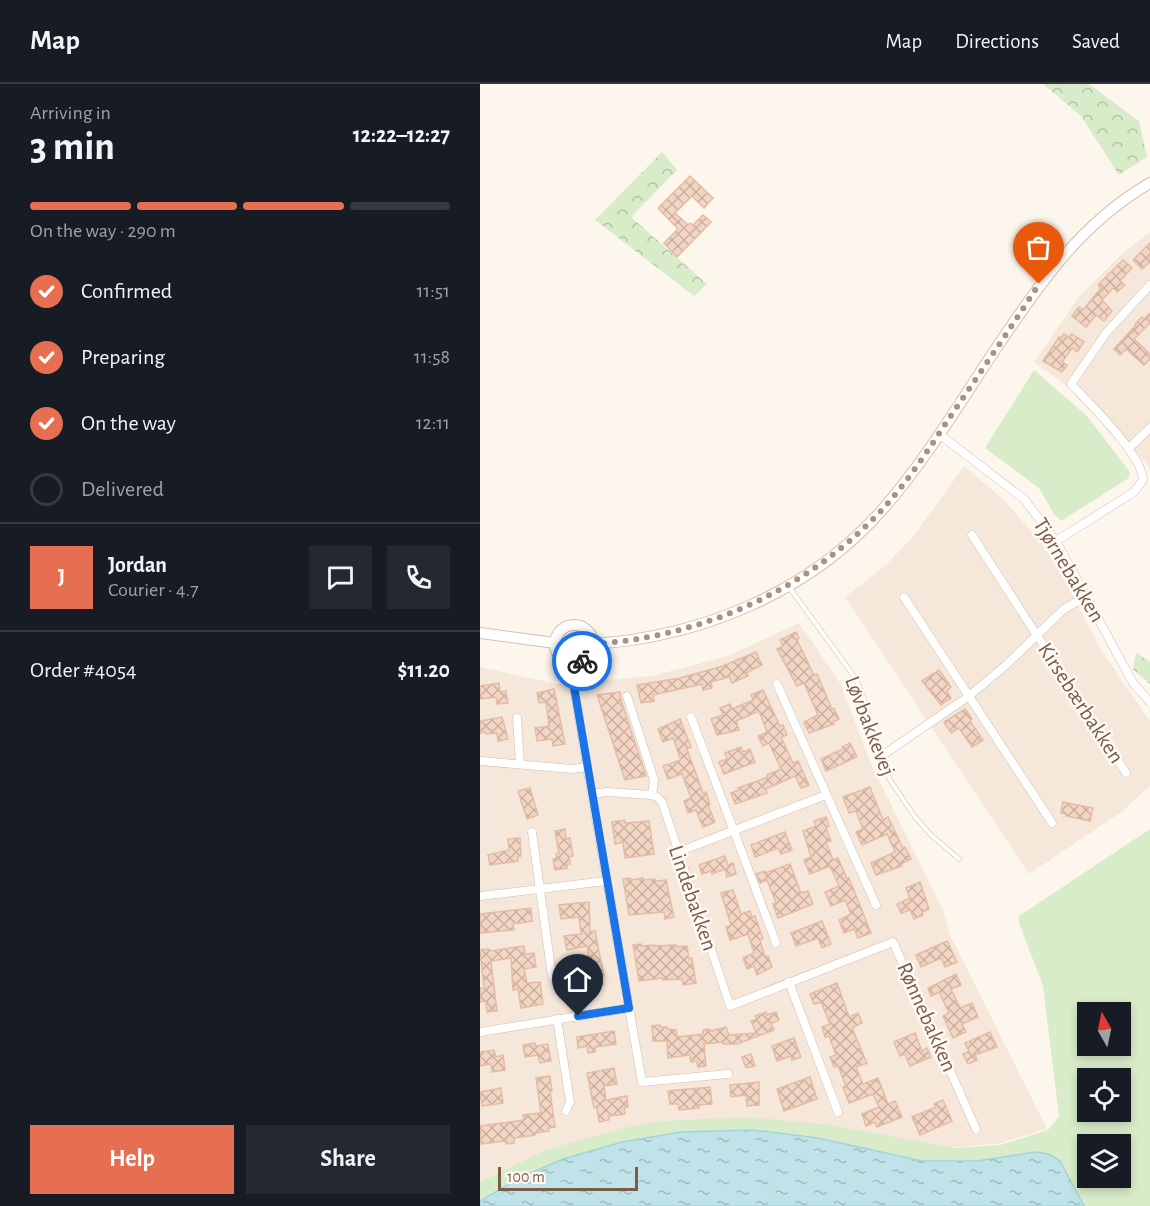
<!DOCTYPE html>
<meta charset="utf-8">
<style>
body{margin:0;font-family:"Alegreya Sans",sans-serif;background:#242831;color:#f1f3f6;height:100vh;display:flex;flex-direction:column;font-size:22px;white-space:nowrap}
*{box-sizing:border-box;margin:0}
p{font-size:20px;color:#9ea1a6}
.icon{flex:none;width:33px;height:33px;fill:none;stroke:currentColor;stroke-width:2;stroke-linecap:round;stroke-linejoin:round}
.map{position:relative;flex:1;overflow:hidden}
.sheet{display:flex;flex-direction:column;background:#171b24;width:480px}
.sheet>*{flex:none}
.needle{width:39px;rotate:351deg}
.controls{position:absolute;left:597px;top:918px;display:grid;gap:12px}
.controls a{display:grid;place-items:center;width:54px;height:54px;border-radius:0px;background:#171b24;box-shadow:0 3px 9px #0003;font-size:30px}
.scale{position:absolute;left:18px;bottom:15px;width:140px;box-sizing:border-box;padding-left:6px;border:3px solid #7a5c4d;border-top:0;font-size:16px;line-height:21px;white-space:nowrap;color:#7a5c4d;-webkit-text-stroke:4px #fffaf3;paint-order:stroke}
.pin{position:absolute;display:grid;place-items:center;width:51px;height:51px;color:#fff;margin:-62px -26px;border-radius:50% 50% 50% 0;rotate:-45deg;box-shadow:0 0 6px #0007}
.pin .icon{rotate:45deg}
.courier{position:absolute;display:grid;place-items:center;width:60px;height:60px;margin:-30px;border:4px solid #1a73e8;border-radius:50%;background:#fff;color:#222;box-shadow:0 2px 8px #0007}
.head em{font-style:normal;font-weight:700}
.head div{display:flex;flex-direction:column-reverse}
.head{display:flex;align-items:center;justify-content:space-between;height:102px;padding:0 30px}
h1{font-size:39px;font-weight:700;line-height:45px}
.bar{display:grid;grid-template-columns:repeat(4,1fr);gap:9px 6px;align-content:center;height:72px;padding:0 30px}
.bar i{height:8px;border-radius:4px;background:#363941}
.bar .selected{background:#e76f51}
.bar p{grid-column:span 4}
.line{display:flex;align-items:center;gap:15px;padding:0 30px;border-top:2px solid #363941}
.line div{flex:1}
.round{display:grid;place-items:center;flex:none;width:63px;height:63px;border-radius:0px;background:#242831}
ol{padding:0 30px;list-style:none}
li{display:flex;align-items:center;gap:18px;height:66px}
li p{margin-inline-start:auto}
li .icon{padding:6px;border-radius:50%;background:#e76f51;color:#fff;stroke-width:4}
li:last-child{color:#9ea1a6}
li i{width:33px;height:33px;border:3px solid #363941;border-radius:50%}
.button{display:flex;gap:12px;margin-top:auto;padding:12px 30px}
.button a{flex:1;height:69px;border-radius:0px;background:#e76f51;color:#fff;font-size:24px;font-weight:700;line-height:69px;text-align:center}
.button a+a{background:#242831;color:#f1f3f6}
header{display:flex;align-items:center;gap:36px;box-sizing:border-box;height:84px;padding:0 30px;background:#171b24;border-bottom:2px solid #363941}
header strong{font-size:28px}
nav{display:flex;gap:33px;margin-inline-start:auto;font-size:21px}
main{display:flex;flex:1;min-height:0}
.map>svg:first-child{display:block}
.residential{fill:#f5e8da}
.grass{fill:#d8ecc9;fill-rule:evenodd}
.forest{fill:url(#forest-crowns)}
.water{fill:url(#water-ripples);stroke:#a5d3da;stroke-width:1.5}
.building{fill:url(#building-cross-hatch);stroke:#e6bba3;stroke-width:1.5}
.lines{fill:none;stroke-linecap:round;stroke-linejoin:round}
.lane-casing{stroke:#d1beb0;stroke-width:5}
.street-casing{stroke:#d1beb0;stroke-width:9}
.secondary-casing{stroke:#d6c0b0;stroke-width:12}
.lane{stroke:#fff;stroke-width:4}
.street{stroke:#fff;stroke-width:8}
.secondary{stroke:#fff;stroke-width:10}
.done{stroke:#a89285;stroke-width:6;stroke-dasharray:0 10.8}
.route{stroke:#1a73e8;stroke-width:8}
.labels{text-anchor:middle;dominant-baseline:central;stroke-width:5;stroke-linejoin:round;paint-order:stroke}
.street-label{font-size:22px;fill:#7a5c4d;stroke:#fffaf3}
</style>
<header>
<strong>Map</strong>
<nav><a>Map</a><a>Directions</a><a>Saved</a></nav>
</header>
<main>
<section class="sheet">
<div class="head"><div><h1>3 min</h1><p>Arriving in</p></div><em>12:22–12:27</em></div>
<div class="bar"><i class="selected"></i><i class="selected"></i><i class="selected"></i><i></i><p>On the way · 290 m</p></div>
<ol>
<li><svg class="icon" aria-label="check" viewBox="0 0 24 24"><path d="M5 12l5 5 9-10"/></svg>Confirmed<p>11:51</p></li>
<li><svg class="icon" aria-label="check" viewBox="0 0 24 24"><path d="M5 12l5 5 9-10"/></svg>Preparing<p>11:58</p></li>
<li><svg class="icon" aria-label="check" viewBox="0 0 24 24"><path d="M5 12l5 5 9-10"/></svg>On the way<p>12:11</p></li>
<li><i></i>Delivered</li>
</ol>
<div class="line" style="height:108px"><b class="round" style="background:#e76f51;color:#fff">J</b><div><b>Jordan</b><p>Courier · 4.7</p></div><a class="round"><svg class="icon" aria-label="chat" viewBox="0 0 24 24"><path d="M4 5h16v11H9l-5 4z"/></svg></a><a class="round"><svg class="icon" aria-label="phone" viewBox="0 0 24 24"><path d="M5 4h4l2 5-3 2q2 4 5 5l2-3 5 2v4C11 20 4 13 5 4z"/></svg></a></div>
<div class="line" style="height:78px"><div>Order #4054</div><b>$11.20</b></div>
<div class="button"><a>Help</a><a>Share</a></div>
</section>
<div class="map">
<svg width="670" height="1122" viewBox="0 0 670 1122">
<defs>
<pattern id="forest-crowns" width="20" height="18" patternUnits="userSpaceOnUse" patternTransform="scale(1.5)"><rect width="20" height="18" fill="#d8ecc9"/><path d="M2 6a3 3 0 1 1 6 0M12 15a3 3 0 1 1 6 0" fill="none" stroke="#b4c2a5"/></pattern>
<pattern id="water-ripples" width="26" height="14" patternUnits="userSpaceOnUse" patternTransform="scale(1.5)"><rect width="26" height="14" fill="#bfe3e8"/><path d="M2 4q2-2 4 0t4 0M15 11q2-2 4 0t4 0" fill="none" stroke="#a0bbbe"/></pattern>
<pattern id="building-cross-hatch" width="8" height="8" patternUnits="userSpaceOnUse" patternTransform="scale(1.5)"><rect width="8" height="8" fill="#f3d5c3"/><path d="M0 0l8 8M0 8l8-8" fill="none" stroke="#cab0a1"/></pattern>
</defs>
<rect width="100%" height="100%" fill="#fdf6ec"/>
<g class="residential">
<polygon points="670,148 670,384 624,329 554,278 599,213 642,170"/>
<polygon points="484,382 525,417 561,459 584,494 621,566 670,637 670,702 640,729 549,790 365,513 406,481 434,452"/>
<polygon points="319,539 360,599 392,682 463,826 470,851 567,1045 517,1060 449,1065 265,1033 180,1037 65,1066 0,1098 0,583 77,600 172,592 248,572"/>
</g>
<g class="grass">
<polygon points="554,286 607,332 650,388 649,394 581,437 574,430 559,404 505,364"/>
<path d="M 670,745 L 670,1122 L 604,1122 L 580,1077 L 442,1077 L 338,1054 L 273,1046 L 201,1048 L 142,1058 L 83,1075 L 39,1094 L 0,1117 L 0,1098 L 65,1066 L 143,1044 L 180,1037 L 265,1033 L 345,1040 L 475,1064 L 520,1061 L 568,1046 L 579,1032 L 563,902 L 539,839 L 539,832 ZM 608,928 L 640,928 L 640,962 L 608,962 ZM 608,994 L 640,994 L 640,1028 L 608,1028 ZM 608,1060 L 640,1060 L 640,1094 L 608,1094 Z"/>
</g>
<g class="forest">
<polygon points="563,0 609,0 659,37 667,73 639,91 601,32"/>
<polygon points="182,68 197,86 151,133 227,200 214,212 115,136"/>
<polygon points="656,568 670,578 670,600 653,585"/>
</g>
<polygon class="water" points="273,1046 338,1054 442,1077 497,1077 555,1068 569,1070 580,1077 604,1122 0,1122 0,1117 39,1094 83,1075 142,1058 201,1048"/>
<g class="building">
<polygon points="210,92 233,114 224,124 212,112 195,129 208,141 210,139 213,141 223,131 231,138 197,173 184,159 198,145 178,124"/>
<polygon points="670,159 670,178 662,185 653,176"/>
<polygon points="643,176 652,184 640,197 645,201 637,208 633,204 622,216 632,227 624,237 616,231 606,243 592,232 599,223 603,226 621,204 618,201"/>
<polygon points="670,229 670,239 654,255 670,270 670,275 664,281 646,265 640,271 634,265 656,241 655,240 662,233 664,235"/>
<polygon points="584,250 589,253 592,250 604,258 597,268 592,264 582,278 587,281 582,288 563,277 579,253 581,254"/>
<polygon points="316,548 319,554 317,556 334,591 337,590 352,625 354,624 359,635 353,638 354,640 329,649 324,638 338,631 324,599 317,602 297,565 303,562 300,556"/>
<polygon points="276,568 282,581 266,589 268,592 252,599 249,593 231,598 232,604 223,606 222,600 173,611 174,617 161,619 157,601 200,594 243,582"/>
<polygon points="459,586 471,603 467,607 471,614 461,621 442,597"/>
<polygon points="19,599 20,608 26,607 28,619 17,620 16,613 0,615 0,602"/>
<polygon points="74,605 85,660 73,662 72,655 57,657 55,644 69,642 66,618 59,619 57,609"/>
<polygon points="283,606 300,642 303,641 307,651 301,653 313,679 318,677 329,701 321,704 315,692 286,705 287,709 255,720 251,709 259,706 258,704 288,693 287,691 301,685 289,659 283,662 278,652 287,648 279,627 256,637 259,646 237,651 231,635 243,631 240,624 250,620 252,625 273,616 271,611"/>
<polygon points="140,608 141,616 166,692 145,696 117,611"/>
<polygon points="485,625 492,635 490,637 503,656 492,663 479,644 471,649 464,638"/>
<polygon points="22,633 28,655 18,657 17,649 6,650 5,648 0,649 0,637"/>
<polygon points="200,635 211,663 207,665 223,709 226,708 230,720 228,721 235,738 223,743 216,726 208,729 204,717 211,714 202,690 188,695 183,682 201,676 193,654 183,658 178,645"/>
<polygon points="370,659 377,673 346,687 341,675 363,665 362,663"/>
<polygon points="261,663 263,668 270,665 275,678 244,690 239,678 247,675 245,669"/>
<polygon points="390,703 403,736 408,733 423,764 425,763 431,775 421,780 422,782 396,791 391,779 415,768 407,750 382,761 376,748 383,745 376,727 369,729 363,713"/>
<polygon points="50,704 58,731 47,735 38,707"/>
<polygon points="583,718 613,724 610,737 586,732 586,730 581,729"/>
<polygon points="346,733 349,742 346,744 351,757 346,758 353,776 358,774 367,795 369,794 391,849 378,854 374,845 364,849 359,836 371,830 365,816 351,822 345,808 359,802 350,782 330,790 324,776 331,773 323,747 336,742 334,737"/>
<polygon points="145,736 145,739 169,737 174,770 145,774 143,758 135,760 132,738"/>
<polygon points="85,745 86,755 90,754 93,772 89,773 90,780 87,780 87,784 75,786 73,775 77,774 76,770 79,769 75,747"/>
<polygon points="305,748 312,766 301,770 298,764 275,773 271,761"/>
<polygon points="40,754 41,772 38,772 38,777 10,781 8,771 29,766 28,755"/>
<polygon points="245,772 248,781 253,779 256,790 247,793 245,785 232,790 231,787 222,790 219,781"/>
<polygon points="310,780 321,809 328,807 333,820 298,834 293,820 296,819 287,796 280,799 276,790 285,787 285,789"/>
<polygon points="150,794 151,796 163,794 163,796 175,795 176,797 186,796 194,833 185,835 184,828 149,831 143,795"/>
<polygon points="440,798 449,825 442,828 443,831 434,835 430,826 421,829 417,820 430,814 426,804"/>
<polygon points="253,806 261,830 270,827 272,833 275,832 283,855 280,856 285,873 288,872 292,883 277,891 274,882 267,885 263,874 274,869 268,850 250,856 246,843 251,841 241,809"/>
<polygon points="109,818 110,848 115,847 124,892 122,892 123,901 96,904 93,903 92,894 95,893 93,880 110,878 107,862 87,866 84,852 101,850 99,833 81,835 79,821"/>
<polygon points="51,824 52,837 33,840 34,846 0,849 0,830"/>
<polygon points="342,837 351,860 342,864 338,854 316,862 311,849"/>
<polygon points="467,857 477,878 465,883 461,874 441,883 436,871"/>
<polygon points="161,860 161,862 174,861 174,862 196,861 196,863 207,862 209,875 212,874 216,899 203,901 202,895 183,896 183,894 159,897 153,861"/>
<polygon points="44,862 45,870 54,869 56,883 44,885 47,899 60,898 63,920 41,924 38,905 33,906 31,874 11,877 17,927 7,928 6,917 0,918 0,904 4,904 0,866 9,865 10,867"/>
<polygon points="476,890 481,901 471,905 480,924 492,919 498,933 482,940 486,948 473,954 463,932 469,929 459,908 451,912 448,904"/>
<polygon points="357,899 369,933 378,929 382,939 372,944 387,979 376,983 383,1000 398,994 408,1020 415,1017 422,1033 397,1043 395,1038 386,1042 382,1030 399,1023 393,1010 369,1019 363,1003 366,1002 358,982 354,983 350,973 356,971 349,952 345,953 342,943 350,940 341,918 334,920 330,910"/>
<polygon points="286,928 287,931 296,928 299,936 291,940 294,946 257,960 243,960 242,958 224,960 226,982 218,983 217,977 211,978 210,971 188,974 187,957 173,957 172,942 180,941 180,943 187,943 187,945 196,946 197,953 223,950 223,946 230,945 231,947 246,943 249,951 276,949 271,937 277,935 275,932"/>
<polygon points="134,947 136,960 115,963 115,968 108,969 107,962 98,964 97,953"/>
<polygon points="510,948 517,963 495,971 497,976 488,980 483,970 489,967 485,959"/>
<polygon points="435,949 442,967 447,964 451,973 430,982 425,970 420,972 414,958"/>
<polygon points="314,954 321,973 312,976 311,972 297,977 292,962"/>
<polygon points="55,959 55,962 68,960 71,977 60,979 58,971 45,973 43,961"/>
<polygon points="14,966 16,973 23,971 25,986 12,988 11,980 0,982 0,968"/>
<polygon points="271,970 275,982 266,984 262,973"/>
<polygon points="134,984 137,1000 124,1002 126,1016 147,1012 148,1023 144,1024 145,1030 129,1032 129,1036 119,1038 117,1024 114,1024 107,989"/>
<polygon points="70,992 72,1007 70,1007 75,1043 68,1044 69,1047 55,1049 55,1051 34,1054 34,1059 26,1060 26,1057 1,1060 0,1042 44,1036 43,1031 61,1029 56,994"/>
<polygon points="330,993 337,1015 304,1027 297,1005"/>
<polygon points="279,998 279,1021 267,1022 266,1011 251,1013 250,1001"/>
<polygon points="230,1003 232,1020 218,1021 219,1024 199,1026 198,1020 190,1020 188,1007"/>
<polygon points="21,1004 23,1019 2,1022 0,1008"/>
<polygon points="463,1016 472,1037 440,1051 432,1033 456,1023 454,1020"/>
</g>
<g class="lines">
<defs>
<polyline id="lane" points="309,503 376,595 385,617 398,667 410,696 435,733 451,751 479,775"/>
<g id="street">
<polyline points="459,350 544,415 576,457 653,599 670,618"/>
<polyline points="649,364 670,344"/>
<polyline points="492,451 646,689"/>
<path d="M 576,457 L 654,408 L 663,396 C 662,370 610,320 591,300 L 626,249 L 670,201"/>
<polyline points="424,513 572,739"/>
<polyline points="94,579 93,597 107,683 162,998 248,990"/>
<polyline points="297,600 396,821"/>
<polyline points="147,612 174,696 172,711"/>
<polyline points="211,633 296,859"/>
<polyline points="37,634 40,680"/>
<polyline points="400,673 489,612 525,582 584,525 607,512"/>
<polyline points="0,677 92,685 107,683"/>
<polyline points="112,710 127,708 172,711 177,713 182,718 250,922 413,858 496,1045"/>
<polyline points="52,748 72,892"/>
<polyline points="198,768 346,711"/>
<polyline points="0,812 126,797"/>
<polyline points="309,898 358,1028"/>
<polyline points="77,935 90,1018 86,1027"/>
<polyline points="0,948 149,924"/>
</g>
<g id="secondary">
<circle cx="94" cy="560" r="19"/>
<polyline points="0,549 75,559"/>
<path d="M 113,560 C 221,553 330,508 402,426 C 446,376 480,318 517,263 C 560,199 601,139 670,99"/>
</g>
</defs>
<use href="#lane" class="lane-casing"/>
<use href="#street" class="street-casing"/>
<use href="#secondary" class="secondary-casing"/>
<use href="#lane" class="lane"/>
<use href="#street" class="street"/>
<use href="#secondary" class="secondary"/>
</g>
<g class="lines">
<path class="done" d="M 102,577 L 111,569 L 113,560 C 222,553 325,507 400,428 C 427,399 449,365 470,333 C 500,289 530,245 559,200"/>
<polyline class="route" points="98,932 149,924 93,597 94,579 102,577"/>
</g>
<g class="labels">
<g class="street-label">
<text transform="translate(589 486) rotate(59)">Tjørnebakken</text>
<text transform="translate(601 619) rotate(57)">Kirsebærbakken</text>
<text transform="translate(390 642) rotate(69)">Løvbakkevej</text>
<text transform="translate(213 814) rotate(71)">Lindebakken</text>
<text transform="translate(447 933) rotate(66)">Rønnebakken</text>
</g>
</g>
</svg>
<div class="controls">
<a><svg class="needle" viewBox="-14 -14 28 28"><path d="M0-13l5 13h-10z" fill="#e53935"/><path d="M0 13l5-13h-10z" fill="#9ea1a6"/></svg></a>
<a><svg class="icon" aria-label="locate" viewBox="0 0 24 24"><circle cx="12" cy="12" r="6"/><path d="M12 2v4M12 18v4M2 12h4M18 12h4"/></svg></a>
<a><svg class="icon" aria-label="layers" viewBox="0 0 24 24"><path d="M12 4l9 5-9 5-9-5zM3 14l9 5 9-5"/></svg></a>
</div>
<div class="scale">100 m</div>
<div class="pin" style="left:559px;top:200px;background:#ea580c"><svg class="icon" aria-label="bag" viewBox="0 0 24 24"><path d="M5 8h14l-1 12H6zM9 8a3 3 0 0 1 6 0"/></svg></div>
<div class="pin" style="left:98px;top:932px;background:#1f2937"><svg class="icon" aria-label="home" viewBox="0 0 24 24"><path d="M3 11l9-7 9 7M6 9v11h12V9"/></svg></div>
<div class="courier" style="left:102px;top:577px"><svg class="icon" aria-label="bike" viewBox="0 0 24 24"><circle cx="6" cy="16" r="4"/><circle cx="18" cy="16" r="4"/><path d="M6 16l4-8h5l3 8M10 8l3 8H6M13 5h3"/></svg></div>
</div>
</main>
